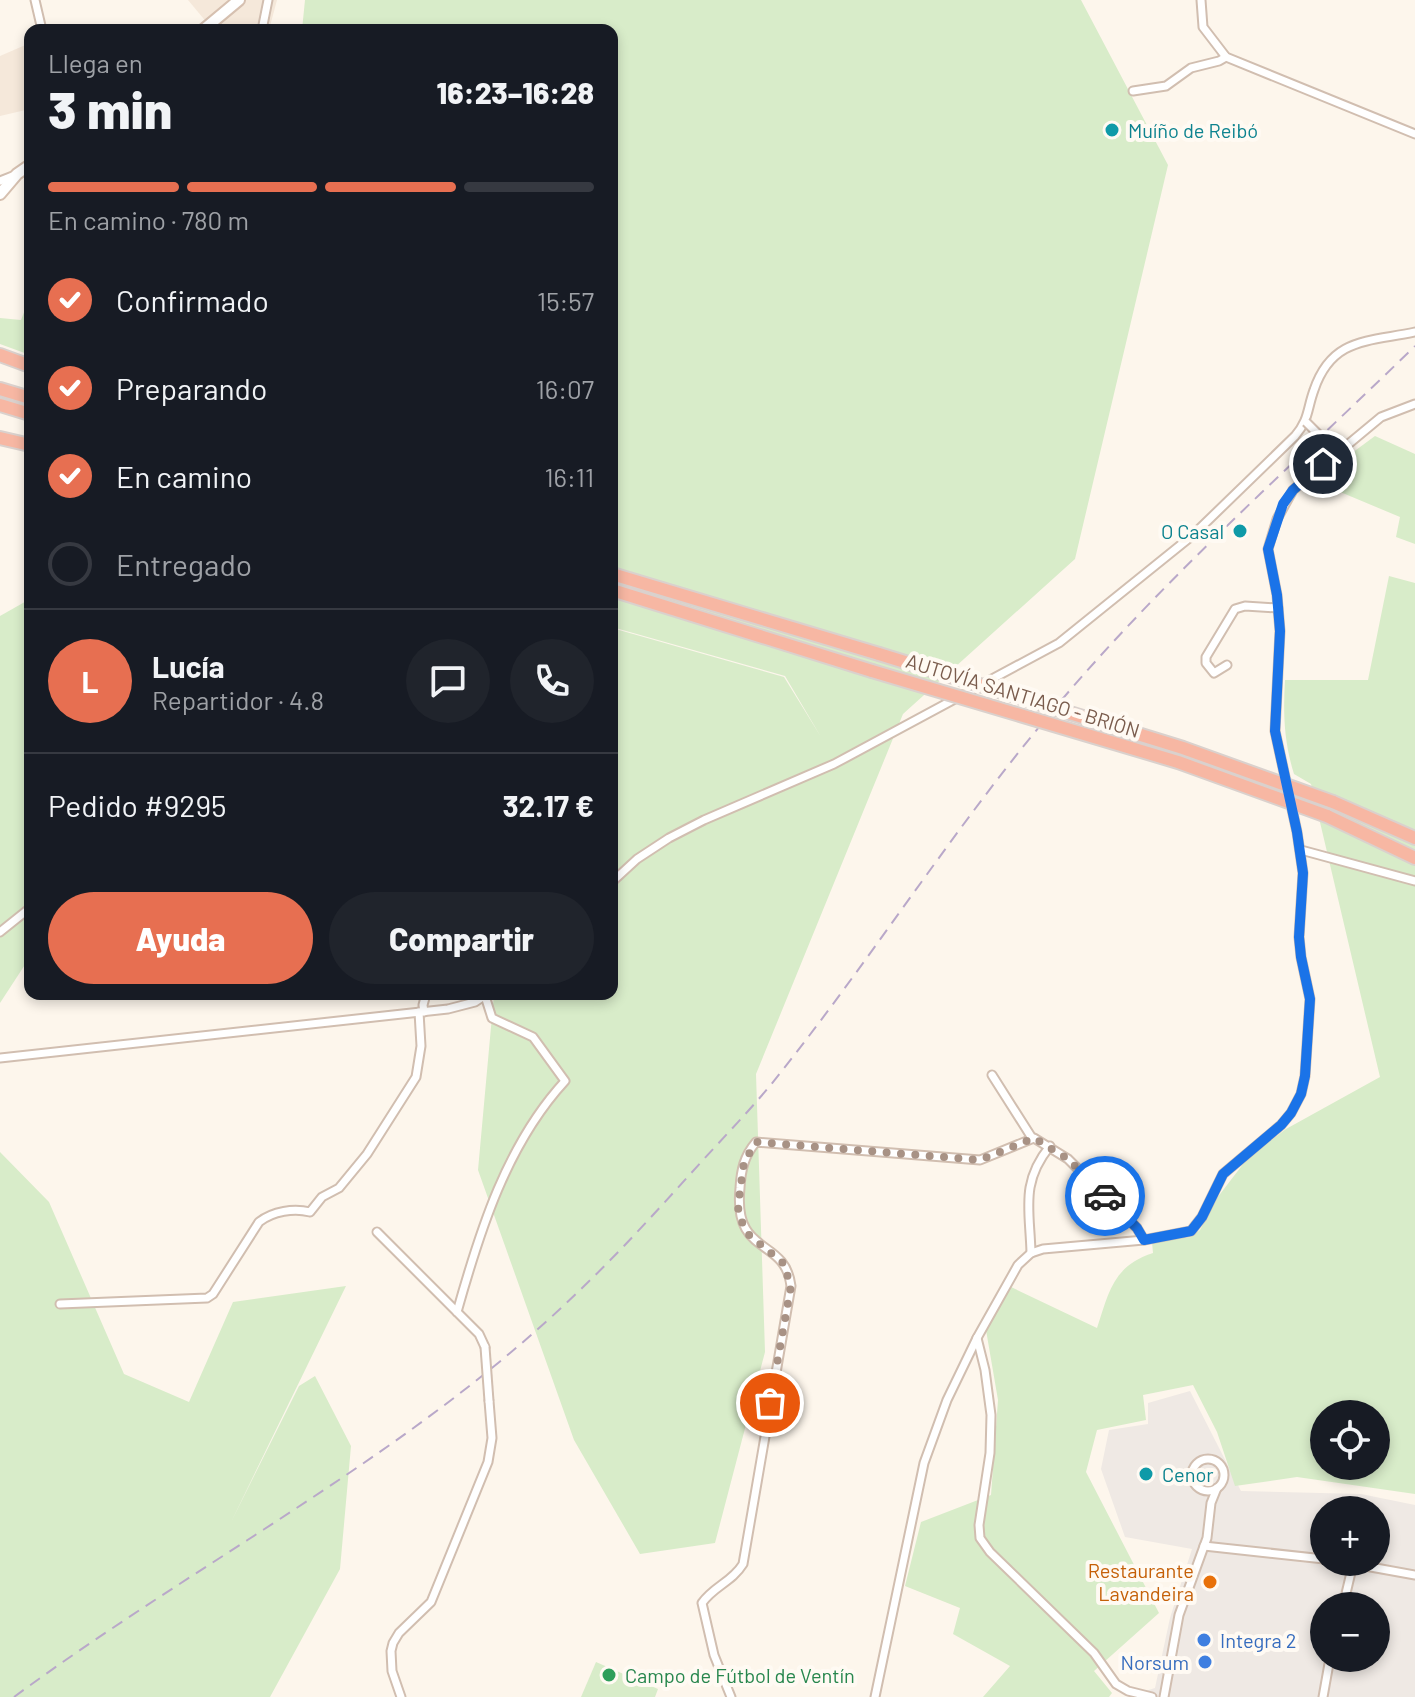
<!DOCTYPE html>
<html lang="es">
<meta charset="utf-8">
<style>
body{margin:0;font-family:Barlow,sans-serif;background:#20242c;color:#f1f3f6;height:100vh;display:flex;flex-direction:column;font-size:30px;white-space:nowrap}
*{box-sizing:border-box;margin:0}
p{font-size:26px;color:#9ea1a6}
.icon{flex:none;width:44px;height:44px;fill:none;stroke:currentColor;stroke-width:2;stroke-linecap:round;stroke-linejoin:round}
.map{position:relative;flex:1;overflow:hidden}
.side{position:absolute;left:24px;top:24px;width:594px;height:976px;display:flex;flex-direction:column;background:#171b24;border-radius:16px;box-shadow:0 4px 12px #0003}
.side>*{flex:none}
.buttons{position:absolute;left:1310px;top:1400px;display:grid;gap:16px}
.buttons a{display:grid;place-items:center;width:80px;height:80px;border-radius:50%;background:#171b24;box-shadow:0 4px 12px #0003;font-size:40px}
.pin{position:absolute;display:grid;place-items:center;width:68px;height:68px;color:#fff;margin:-34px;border:4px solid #fff;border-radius:50%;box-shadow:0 2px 8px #0007}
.courier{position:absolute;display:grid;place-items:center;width:80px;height:80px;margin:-40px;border:6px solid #1a73e8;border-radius:50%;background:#fff;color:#222;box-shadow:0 2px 10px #0007}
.overview em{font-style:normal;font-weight:800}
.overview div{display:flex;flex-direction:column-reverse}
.overview{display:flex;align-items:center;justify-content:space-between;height:136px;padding:0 24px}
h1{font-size:52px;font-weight:800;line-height:60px}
.bar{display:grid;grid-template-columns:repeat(4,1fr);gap:12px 8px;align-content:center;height:96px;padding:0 24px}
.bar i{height:10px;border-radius:6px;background:#363941}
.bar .active{background:#e76f51}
.bar p{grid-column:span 4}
.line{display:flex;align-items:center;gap:20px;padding:0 24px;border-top:2px solid #363941}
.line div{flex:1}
.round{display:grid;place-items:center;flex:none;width:84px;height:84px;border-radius:42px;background:#20242c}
ol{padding:0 24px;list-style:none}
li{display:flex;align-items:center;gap:24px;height:88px}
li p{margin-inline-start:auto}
li .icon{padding:8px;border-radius:50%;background:#e76f51;color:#fff;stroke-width:4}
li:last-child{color:#9ea1a6}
li i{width:44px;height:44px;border:4px solid #363941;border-radius:50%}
.button{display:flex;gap:16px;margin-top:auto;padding:16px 24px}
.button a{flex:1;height:92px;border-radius:48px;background:#e76f51;color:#fff;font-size:32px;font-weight:800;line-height:92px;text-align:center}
.button a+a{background:#20242c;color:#f1f3f6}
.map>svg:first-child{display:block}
.residential{fill:#f5e8da}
.industrial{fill:#efe9e4;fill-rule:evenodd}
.green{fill:#d8ecc9;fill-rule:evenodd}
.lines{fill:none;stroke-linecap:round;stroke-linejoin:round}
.street-casing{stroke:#d1beb0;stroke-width:11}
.secondary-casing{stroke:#d6c0b0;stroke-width:14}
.highway-casing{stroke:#dad1cd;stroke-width:16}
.street{stroke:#fff;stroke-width:7}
.secondary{stroke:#fff;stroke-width:10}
.highway{stroke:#f7b7a3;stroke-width:12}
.rail{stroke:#b9a8c9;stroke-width:2;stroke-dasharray:12 8;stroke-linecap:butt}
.street-bridge-casing{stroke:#d1beb0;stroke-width:11;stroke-linecap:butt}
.highway-bridge-casing{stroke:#dad1cd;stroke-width:16;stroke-linecap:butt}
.street-bridge{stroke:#fff;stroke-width:7}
.highway-bridge{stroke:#f7b7a3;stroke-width:12}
.done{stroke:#a89285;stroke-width:8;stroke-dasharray:0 14.4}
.route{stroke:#1a73e8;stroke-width:10}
.culture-dot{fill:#0f9aa8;stroke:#fffaf3;stroke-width:3}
.food-dot{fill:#e8710a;stroke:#fffaf3;stroke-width:3}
.shop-dot{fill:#3f7fe0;stroke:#fffaf3;stroke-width:3}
.leisure-dot{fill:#2e9e5b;stroke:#fffaf3;stroke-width:3}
.labels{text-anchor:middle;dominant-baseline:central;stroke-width:8;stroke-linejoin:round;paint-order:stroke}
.culture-label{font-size:20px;fill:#0d838f;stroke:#fffaf3;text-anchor:start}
.street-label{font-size:20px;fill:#7a5c4d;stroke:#fffaf3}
.food-label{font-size:20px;fill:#c56008;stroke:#fffaf3;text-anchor:end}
.shop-label{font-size:20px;fill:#366cbe;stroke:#fffaf3;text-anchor:start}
.leisure-label{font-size:20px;fill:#27864d;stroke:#fffaf3;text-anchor:start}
</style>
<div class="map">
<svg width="1415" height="1697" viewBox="0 0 1415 1697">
<rect width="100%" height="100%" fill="#fdf6ec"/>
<g class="residential">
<polygon points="188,0 277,0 269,30 213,30"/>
<polygon points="30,43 30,109 0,116 0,56"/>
</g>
<path class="industrial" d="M 1190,1391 L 1241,1491 L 1361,1494 L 1415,1505 L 1415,1697 L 1126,1697 L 1155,1688 L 1170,1618 L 1192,1549 L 1125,1537 L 1101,1469 L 1109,1430 L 1148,1424 L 1148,1403 ZM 1324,1510 L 1376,1510 L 1376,1562 L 1324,1562 ZM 1324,1606 L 1376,1606 L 1376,1658 L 1324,1658 Z"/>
<g class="green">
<polygon points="305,0 1081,0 1168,165 1075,559 903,714 756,1074 765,1352 715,1543 640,1554 574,1440 478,1170 494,994 612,994 612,628 784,677 821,737 785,676 612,627 612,30 302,30"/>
<polygon points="30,297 30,355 0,344 0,318 21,320"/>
<polygon points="1375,436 1415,454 1415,544 1396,537 1400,517 1314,481"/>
<path d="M 1389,576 L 1415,583 L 1415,1494 L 1297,1477 L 1235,1486 L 1217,1432 L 1193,1385 L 1143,1395 L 1146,1420 L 1097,1430 L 1086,1472 L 1159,1613 L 1094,1671 L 1112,1693 L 1109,1697 L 983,1697 L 1010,1666 L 953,1634 L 960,1608 L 905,1586 L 921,1522 L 991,1495 L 998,1400 L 986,1330 L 1011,1287 L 1097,1328 C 1109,1292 1113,1266 1153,1253 L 1152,1242 L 1191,1237 L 1200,1230 L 1217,1198 L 1247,1159 L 1286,1129 L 1380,1077 L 1311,784 L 1294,774 C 1284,742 1283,714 1285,680 L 1368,680 ZM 1324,1414 L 1376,1414 L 1376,1466 L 1324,1466 Z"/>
<polygon points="30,599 30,957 0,1003 0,616"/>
<polygon points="0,1152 49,1202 124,1374 189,1402 233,1302 346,1286 231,1522 299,1386 315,1376 351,1446 340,1569 270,1697 0,1697"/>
<polygon points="596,1662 658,1689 655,1697 581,1697"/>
</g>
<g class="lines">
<defs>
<g id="street">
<polyline points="35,0 42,30"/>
<polyline points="1201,0 1203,27 1226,57 1415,134"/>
<polyline points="262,30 268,0"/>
<polyline points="1133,91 1166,86 1191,68 1219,61 1226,57"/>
<polyline points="0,181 15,175"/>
<polyline points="1227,665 1214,673 1206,663 1206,657 1235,609 1245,606 1278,608"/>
<polyline points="1301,850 1415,881"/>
<path d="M 612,882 L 637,859 L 669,838 L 704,820 L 834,764 L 1059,643 L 1193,535 L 1295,436 C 1309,420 1307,409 1314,390 C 1332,337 1369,342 1415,332"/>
<polyline points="0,932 30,908"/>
<polyline points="424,1012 423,1005 426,994"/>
<polyline points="0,1058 448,1009 475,1002 487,994"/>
<polyline points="992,1075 1032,1138"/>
<polyline points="377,1232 479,1334 485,1347"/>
<path d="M 1031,1253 C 1030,1210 1020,1183 1050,1146"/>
<path d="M 60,1304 L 207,1298 L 213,1294 L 259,1222 C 273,1211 294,1208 310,1212 L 322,1197 L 339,1188 L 367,1154 L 416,1077 L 421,1046 L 419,1012"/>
<path d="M 457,1312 C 480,1230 507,1144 565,1081 L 533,1037 L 492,1018 L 485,996"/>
<polyline points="977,1338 985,1370 991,1415 990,1453 979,1525 980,1538 990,1552 1094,1653 1116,1684 1128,1691 1152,1697"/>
<circle cx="1208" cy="1475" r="16"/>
<polyline points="1204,1546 1324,1559"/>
<polyline points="1343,1562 1415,1575"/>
<polyline points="1343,1606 1353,1564"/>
<polyline points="401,1697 392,1671 391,1651 393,1643 399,1633 431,1602 488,1462 492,1438 489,1401"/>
<path d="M 731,1697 L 714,1655 L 702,1603 C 714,1586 732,1582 743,1564 L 791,1286 C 785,1236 733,1258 740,1188 C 741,1170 744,1156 756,1142 L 980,1160 L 1034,1138 L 1068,1159 L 1137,1228 L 1144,1240"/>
<polyline points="875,1697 924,1463 947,1400 977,1338 1018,1265 1031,1253 1043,1249 1144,1240 1191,1231 1202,1217 1223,1174 1281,1125 1291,1113 1301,1094 1305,1076 1310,999 1301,957 1299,937 1303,873 1297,832 1275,731 1280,631 1277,595 1268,549 1277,519 1293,490 1381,417 1415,404"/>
<polyline points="1164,1697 1179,1615 1207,1538 1211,1503 1217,1488"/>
<polyline points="1323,1697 1330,1658"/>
</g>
<g id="secondary">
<polyline points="203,30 239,0"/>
<polyline points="0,194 17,174 30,165"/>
</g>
<g id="highway">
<polyline points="0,355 30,366"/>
<polyline points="0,389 30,398"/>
<polyline points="0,405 30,414"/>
<polyline points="0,438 30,445"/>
<polyline points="612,574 879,654"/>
<polyline points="612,590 872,671"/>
<polyline points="1333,802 1415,838"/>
<polyline points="1327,816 1415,858"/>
</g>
</defs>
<use href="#street" class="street-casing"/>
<use href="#secondary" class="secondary-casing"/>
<use href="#highway" class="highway-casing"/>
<use href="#street" class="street"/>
<use href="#secondary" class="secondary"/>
<use href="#highway" class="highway"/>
<path class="rail" d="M 14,1697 C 201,1559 413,1453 581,1289 C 624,1248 663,1204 703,1160 C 725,1136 748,1112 769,1087 C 862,972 941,847 1035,732 C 1149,591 1286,472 1415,346"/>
<defs>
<g id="street-bridge">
<polyline points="1306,422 1333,449"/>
<polyline points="485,1347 489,1401"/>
</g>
<g id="highway-bridge">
<polyline points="879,654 1183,748 1333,802"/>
<polyline points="872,671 1178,762 1327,816"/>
</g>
</defs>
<use href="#street-bridge" class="street-bridge-casing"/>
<use href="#highway-bridge" class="highway-bridge-casing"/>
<use href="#street-bridge" class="street-bridge"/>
<use href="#highway-bridge" class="highway-bridge"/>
</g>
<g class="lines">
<polyline class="done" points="770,1403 791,1286 783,1263 748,1234 739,1216 738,1206 744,1162 756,1142 980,1160 1034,1138 1068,1159 1105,1196"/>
<polyline class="route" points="1105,1196 1137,1228 1144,1240 1191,1231 1202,1217 1223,1174 1281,1125 1291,1113 1301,1094 1305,1076 1310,999 1301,957 1299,937 1303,873 1297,832 1275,731 1280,631 1277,595 1268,549 1283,504 1293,490 1323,464"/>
</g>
<g class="culture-dot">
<circle cx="1112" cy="130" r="8"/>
<circle cx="1240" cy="531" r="8"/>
<circle cx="1146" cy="1474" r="8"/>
</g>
<circle class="food-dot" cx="1210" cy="1582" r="8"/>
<g class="shop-dot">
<circle cx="1204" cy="1640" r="8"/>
<circle cx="1205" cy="1662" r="8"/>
</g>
<circle class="leisure-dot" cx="609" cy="1675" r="8"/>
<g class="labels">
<g class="culture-label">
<text x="1128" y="130">Muíño de Reibó</text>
<text x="1224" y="531" text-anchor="end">O Casal</text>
<text x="1162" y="1474">Cenor</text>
</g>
<g class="street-label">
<text transform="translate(1023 695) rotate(17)">AUTOVÍA SANTIAGO - BRIÓN</text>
</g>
<g class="food-label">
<text x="1194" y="1570">Restaurante<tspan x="1194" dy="23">Lavandeira</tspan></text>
</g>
<g class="shop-label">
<text x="1220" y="1640">Integra 2</text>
<text x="1189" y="1662" text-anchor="end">Norsum</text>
</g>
<g class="leisure-label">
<text x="625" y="1675">Campo de Fútbol de Ventín</text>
</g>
</g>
</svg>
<div class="buttons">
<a><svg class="icon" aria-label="locate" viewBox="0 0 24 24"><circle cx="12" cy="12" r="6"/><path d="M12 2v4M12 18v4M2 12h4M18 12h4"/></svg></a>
<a>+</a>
<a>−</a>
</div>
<div class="pin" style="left:770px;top:1403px;background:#ea580c"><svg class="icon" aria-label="bag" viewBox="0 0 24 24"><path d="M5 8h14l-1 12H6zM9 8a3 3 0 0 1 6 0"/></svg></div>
<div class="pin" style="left:1323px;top:464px;background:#1f2937"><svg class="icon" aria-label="home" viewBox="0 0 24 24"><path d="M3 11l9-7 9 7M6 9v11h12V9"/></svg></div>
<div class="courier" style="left:1105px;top:1196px"><svg class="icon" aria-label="car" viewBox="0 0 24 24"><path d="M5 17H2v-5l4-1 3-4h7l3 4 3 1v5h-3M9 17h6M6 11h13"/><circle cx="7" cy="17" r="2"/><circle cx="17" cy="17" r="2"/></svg></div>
<section class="side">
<div class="overview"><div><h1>3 min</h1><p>Llega en</p></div><em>16:23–16:28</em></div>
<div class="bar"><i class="active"></i><i class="active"></i><i class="active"></i><i></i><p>En camino · 780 m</p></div>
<ol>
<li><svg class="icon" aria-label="check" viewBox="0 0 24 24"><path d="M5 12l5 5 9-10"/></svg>Confirmado<p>15:57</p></li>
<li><svg class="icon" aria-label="check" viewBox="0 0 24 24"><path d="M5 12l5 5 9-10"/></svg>Preparando<p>16:07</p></li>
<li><svg class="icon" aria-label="check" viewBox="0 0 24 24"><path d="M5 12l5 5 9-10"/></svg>En camino<p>16:11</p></li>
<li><i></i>Entregado</li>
</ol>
<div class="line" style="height:144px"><b class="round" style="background:#e76f51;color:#fff">L</b><div><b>Lucía</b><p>Repartidor · 4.8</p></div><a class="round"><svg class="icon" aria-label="chat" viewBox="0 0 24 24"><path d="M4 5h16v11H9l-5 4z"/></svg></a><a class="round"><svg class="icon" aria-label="phone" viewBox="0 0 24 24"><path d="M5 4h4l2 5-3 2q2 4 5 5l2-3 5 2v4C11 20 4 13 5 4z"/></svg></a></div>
<div class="line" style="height:104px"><div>Pedido #9295</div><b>32.17 €</b></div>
<div class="button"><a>Ayuda</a><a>Compartir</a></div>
</section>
</div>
